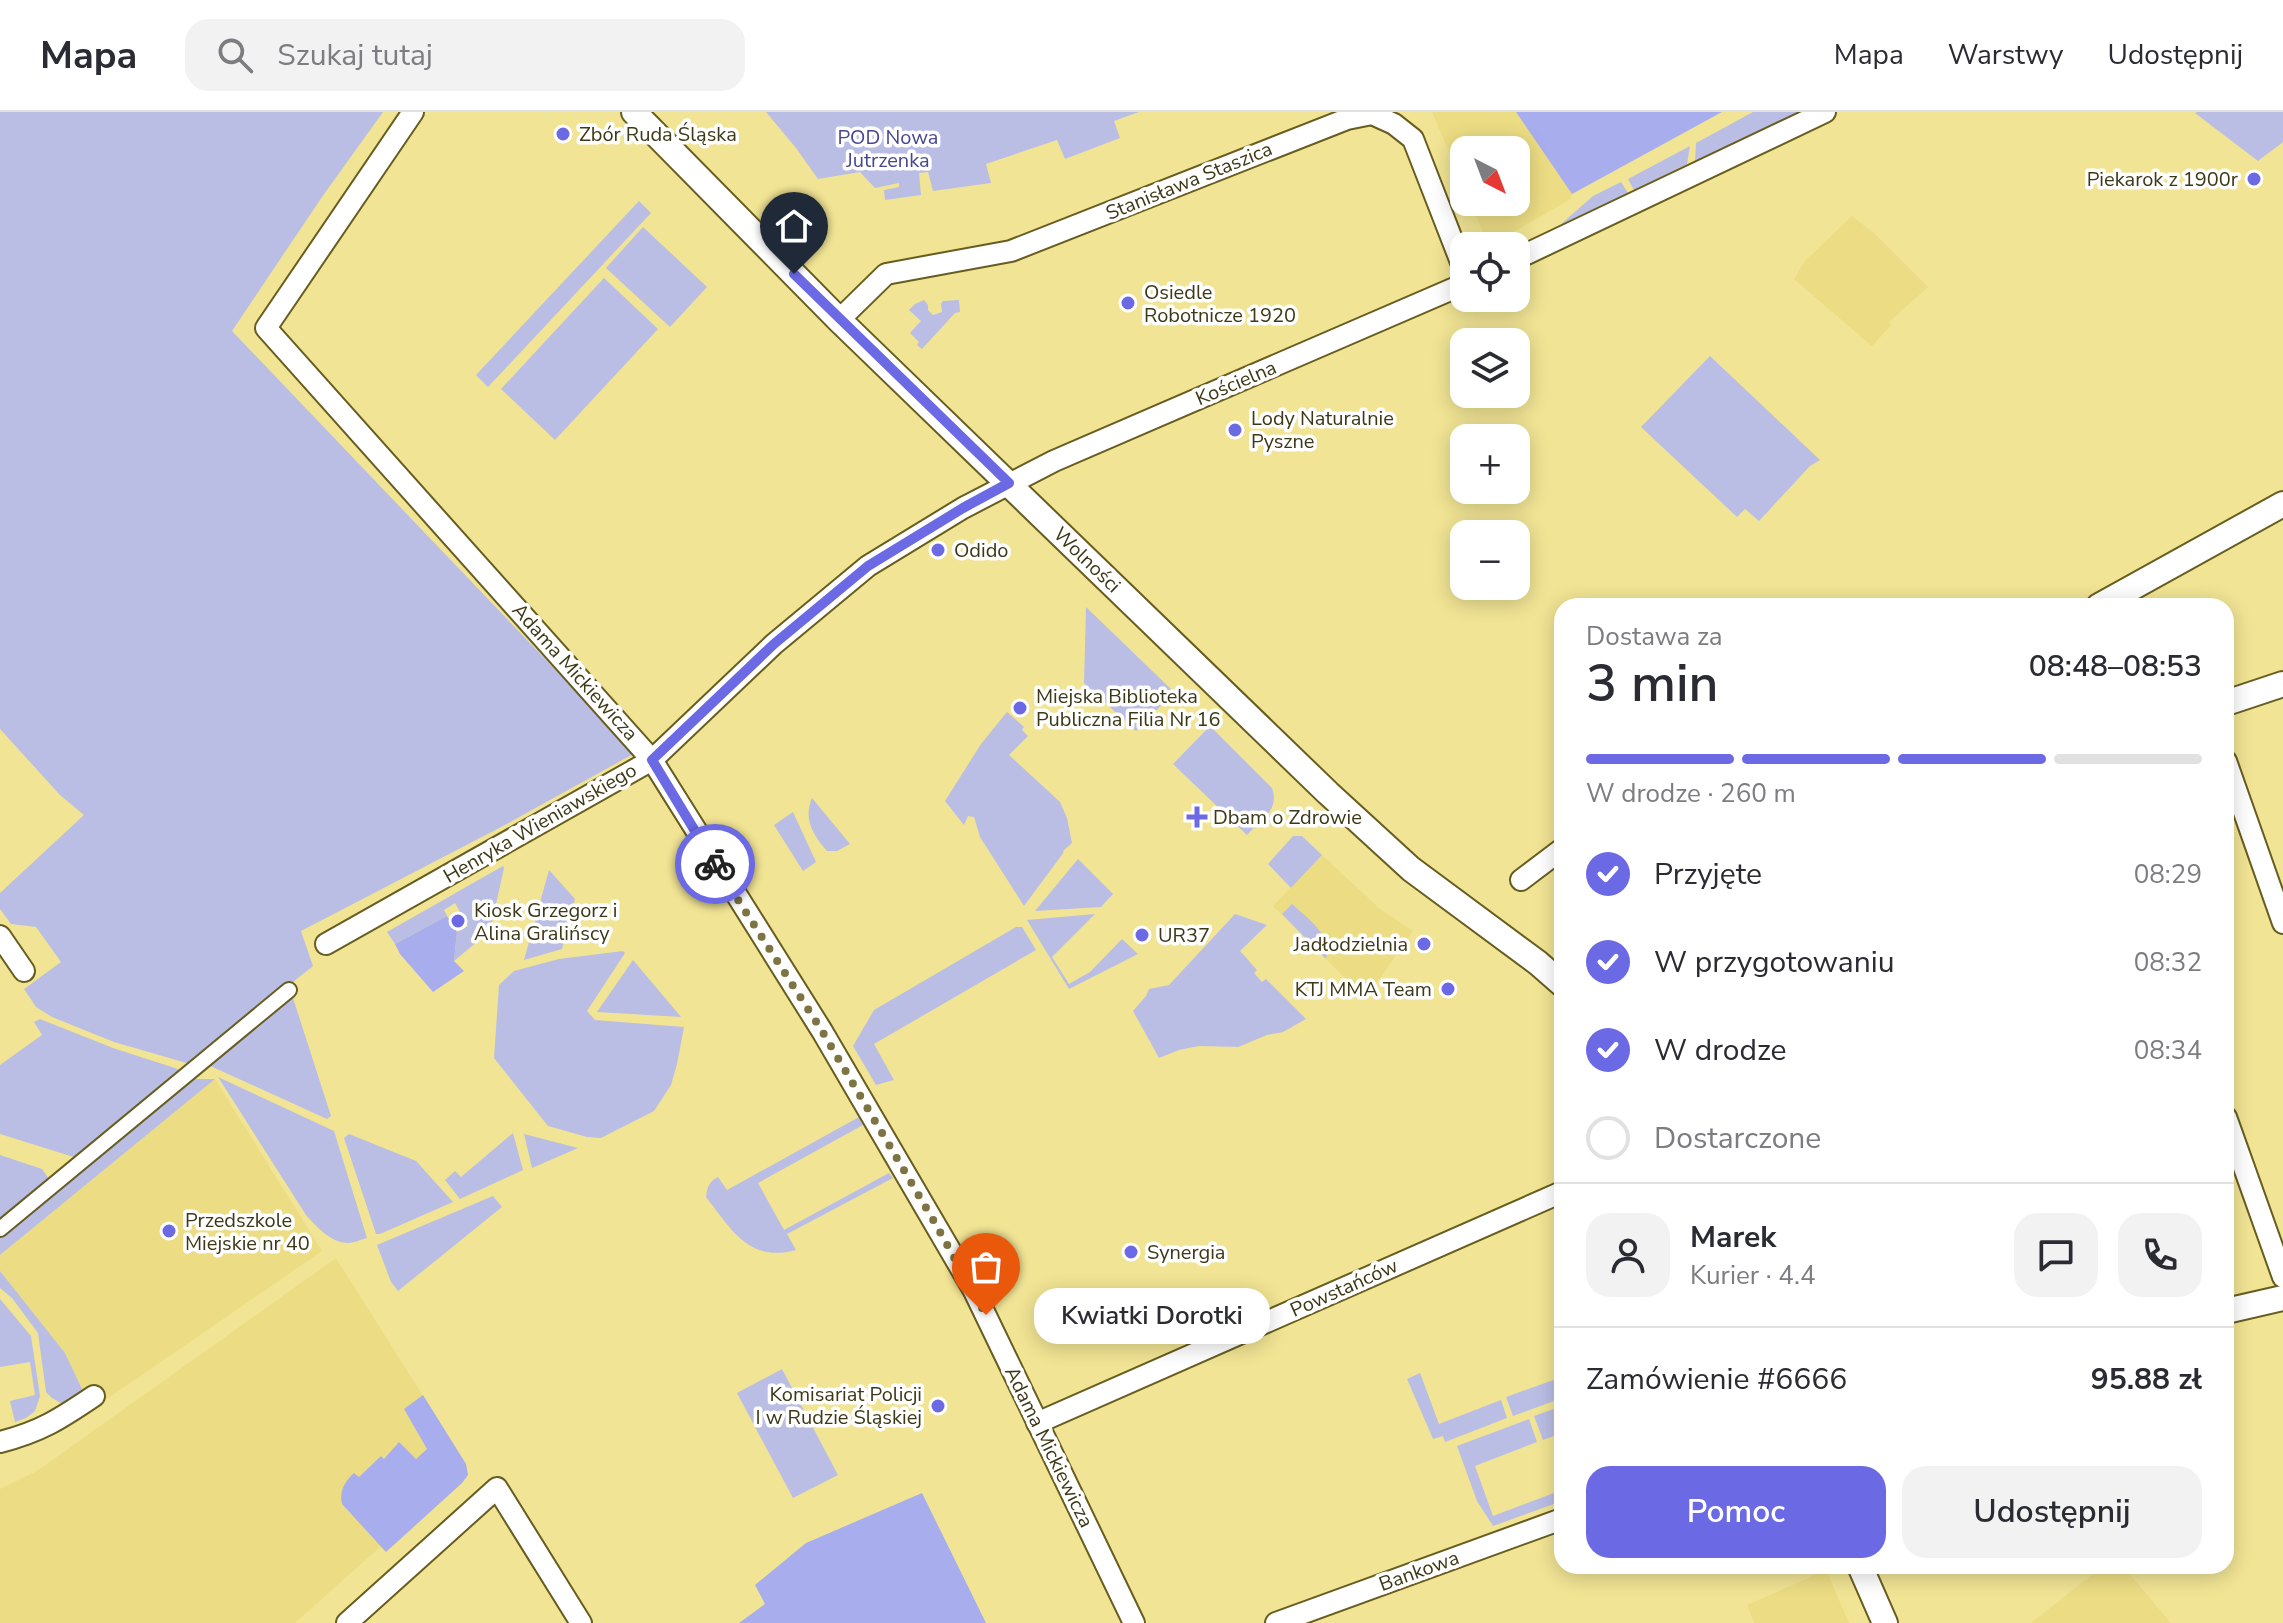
<!DOCTYPE html>
<html lang="pl">
<meta charset="utf-8">
<style>
body{margin:0;font-family:"Nunito Sans",sans-serif;background:#f2f2f3;color:#2b2b33;height:100vh;display:flex;flex-direction:column;font-size:30px;white-space:nowrap}
*{box-sizing:border-box;margin:0}
p{font-size:26px;color:#7c7c81}
.icon{flex:none;width:44px;height:44px;fill:none;stroke:currentColor;stroke-width:2;stroke-linecap:round;stroke-linejoin:round}
.map{position:relative;flex:1;overflow:hidden}
.drawer{position:absolute;left:1554px;top:486px;width:680px;height:976px;display:flex;flex-direction:column;background:#fff;border-radius:24px;box-shadow:0 4px 20px #0003}
.drawer>*{flex:none}
.needle{width:52px;rotate:138deg}
.tools{position:absolute;left:1450px;top:24px;display:grid;gap:16px}
.tools a{display:grid;place-items:center;width:80px;height:80px;border-radius:16px;background:#fff;box-shadow:0 4px 20px #0003;font-size:40px}
.pin{position:absolute;display:grid;place-items:center;width:68px;height:68px;color:#fff;margin:-82px -34px;border-radius:50% 50% 50% 0;rotate:-45deg;box-shadow:0 0 8px #0007}
.pin .icon{rotate:45deg}
.courier{position:absolute;display:grid;place-items:center;width:80px;height:80px;margin:-40px;border:6px solid #6b69e3;border-radius:50%;background:#fff;color:#222;box-shadow:0 2px 10px #0007}
.bubble{position:absolute;height:56px;border-radius:24px;background:#fff;box-shadow:0 4px 20px #0003;font-size:26px;font-weight:600;line-height:56px;text-align:center}
.summary em{font-style:normal;font-weight:600}
.summary div{display:flex;flex-direction:column-reverse}
.summary{display:flex;align-items:center;justify-content:space-between;height:136px;padding:0 32px}
h1{font-size:52px;font-weight:600;line-height:60px}
.bar{display:grid;grid-template-columns:repeat(4,1fr);gap:12px 8px;align-content:center;height:96px;padding:0 32px}
.bar i{height:10px;border-radius:6px;background:#e1e1e2}
.bar .on{background:#6b69e3}
.bar p{grid-column:span 4}
.line{display:flex;align-items:center;gap:20px;padding:0 32px;border-top:2px solid #e1e1e2}
.line div{flex:1}
.round{display:grid;place-items:center;flex:none;width:84px;height:84px;border-radius:24px;background:#f2f2f3}
ol{padding:0 32px;list-style:none}
li{display:flex;align-items:center;gap:24px;height:88px}
li p{margin-inline-start:auto}
li .icon{padding:8px;border-radius:50%;background:#6b69e3;color:#fff;stroke-width:4}
li:last-child{color:#7c7c81}
li i{width:44px;height:44px;border:4px solid #e1e1e2;border-radius:50%}
.action{display:flex;gap:16px;margin-top:auto;padding:16px 32px}
.action a{flex:1;height:92px;border-radius:24px;background:#6b69e3;color:#fff;font-size:32px;font-weight:600;line-height:92px;text-align:center}
.action a+a{background:#f2f2f3;color:#2b2b33}
header{display:flex;align-items:center;gap:48px;box-sizing:border-box;height:112px;padding:0 40px;background:#fff;border-bottom:2px solid #e1e1e2}
header strong{font-size:38px}
nav{display:flex;gap:44px;margin-inline-start:auto;font-size:28px}
.search{width:560px;height:72px;background:#f2f2f3;display:flex;align-items:center;gap:20px;box-sizing:border-box;padding:0 28px;border-radius:24px;color:#7c7c81;font-size:30px}
.map>svg:first-child{display:block}
.built{fill:#ecdd84}
.green{fill:#babee5}
.forest{fill:#a8aeed}
.lines{fill:none;stroke-linecap:round;stroke-linejoin:round}
.pedestrian-casing{stroke:#675d20;stroke-width:18}
.minor-casing{stroke:#675d20;stroke-width:24}
.tertiary-casing{stroke:#675d20;stroke-width:28}
.pedestrian{stroke:#fff;stroke-width:14}
.minor{stroke:#fff;stroke-width:20}
.tertiary{stroke:#fff;stroke-width:24}
.done{stroke:#7c7443;stroke-width:8;stroke-dasharray:0 14.4}
.route{stroke:#6b69e3;stroke-width:10}
.poi-dot{fill:#6b69e3;stroke:#fff;stroke-width:3}
.labels{text-anchor:middle;dominant-baseline:central;stroke-width:7;stroke-linejoin:round;paint-order:stroke}
.poi-label{font-size:20px;fill:#3d3817;stroke:#fff;text-anchor:start}
.park-label{font-size:20px;fill:#464691;stroke:#fff}
.street-label{font-size:20px;fill:#3d3817;stroke:#fff}
</style>
<header>
<strong>Mapa</strong>
<div class="search"><svg class="icon" aria-label="search" viewBox="0 0 24 24"><circle cx="10" cy="10" r="6"/><path d="M15 15l6 6"/></svg>Szukaj tutaj</div>
<nav><a>Mapa</a><a>Warstwy</a><a>Udostępnij</a></nav>
</header>
<div class="map">
<svg width="2283" height="1511" viewBox="0 0 2283 1511">
<rect width="100%" height="100%" fill="#f1e494"/>
<g class="built">
<polygon points="1432,0 1516,0 1572,82 1571,87 1489,134 1470,90 1516,90 1516,38 1464,38 1464,75"/>
<polygon points="1852,104 1876,123 1928,175 1889,210 1891,213 1872,234 1794,167 1805,149"/>
<polygon points="1322,743 1380,797 1413,819 1368,883 1344,865 1273,794"/>
<polygon points="215,967 322,1139 104,1289 83,1279 65,1241 0,1159 0,1143"/>
<polygon points="336,1146 466,1352 468,1363 462,1371 386,1440 380,1435 295,1511 0,1511 0,1377 37,1359"/>
<polygon points="2103,1454 2123,1454 2171,1511 2031,1511"/>
<polygon points="1826,1458 1849,1511 1754,1511 1747,1493"/>
</g>
<g class="green">
<polygon points="0,0 383,0 322,85 232,219 635,641 503,714 301,819 313,854 190,952 114,930 52,905 36,895 24,877 61,850 36,815 11,812 0,797 0,781 84,703 60,683 0,617"/>
<polygon points="766,0 1139,0 1114,9 1120,26 1065,47 1057,28 986,52 991,71 933,79 928,60 919,61 921,83 885,88 884,78 899,75 899,71 875,76 860,60 818,67 796,36"/>
<polygon points="1753,0 1799,0 1695,49 1696,31"/>
<polygon points="2197,0 2283,0 2283,30 2258,49 2195,1"/>
<polygon points="1690,34 1687,52 1634,78 1628,67"/>
<polygon points="1621,70 1628,81 1560,113 1593,84"/>
<polygon points="639,89 651,101 488,275 476,263"/>
<polygon points="643,115 707,175 670,215 606,156"/>
<polygon points="604,166 658,217 555,328 501,277"/>
<polygon points="924,188 928,193 928,198 933,203 942,200 941,192 943,189 959,188 960,200 955,201 922,237 917,233 919,230 910,221 921,209 909,198 915,192"/>
<polygon points="1710,244 1820,348 1810,354 1759,409 1745,397 1737,405 1641,315"/>
<polygon points="1086,495 1174,580 1136,619 1084,571"/>
<polygon points="1007,600 1024,615 1022,618 1028,624 1009,643 1060,690 1067,706 1072,731 1063,739 1064,740 1024,794 980,725 974,705 968,704 964,713 945,689 981,632"/>
<path d="M 1210,614 L 1272,676 C 1280,698 1261,708 1247,723 L 1173,652 Z"/>
<path d="M 812,686 L 850,732 L 837,739 L 827,739 C 813,723 803,707 812,686 Z"/>
<polygon points="793,700 816,750 803,759 774,713"/>
<polygon points="1293,724 1302,724 1322,743 1291,776 1268,752"/>
<polygon points="1078,747 1113,782 1101,795 1035,799"/>
<polygon points="503,754 504,756 490,819 454,849 457,820 468,814 455,791 444,798 447,804 395,832 387,820"/>
<polygon points="549,758 575,787 562,837 524,848"/>
<path d="M 1292,792 C 1308,807 1333,823 1326,847 L 1282,802 Z"/>
<polygon points="1095,802 1052,845 1069,872 1090,860 1122,827 1138,842 1069,877 1027,808"/>
<polygon points="1235,802 1267,813 1240,839 1257,858 1254,861 1262,870 1266,867 1306,907 1283,920 1267,923 1238,935 1199,934 1179,938 1159,946 1133,899 1146,884 1149,877 1169,873"/>
<polygon points="1016,815 1022,815 1036,838 874,932 894,968 876,973 853,934 874,898"/>
<polygon points="623,839 625,841 587,899 595,908 684,915 677,952 671,973 654,999 601,1026 587,1025 548,1014 494,946 499,873 514,859 559,847"/>
<polygon points="633,848 681,905 597,900"/>
<polygon points="293,886 331,1004 327,1007 206,952 283,888"/>
<polygon points="40,907 113,936 184,959 80,1047 0,1022 0,953 42,923 34,910"/>
<path d="M 218,965 L 334,1019 L 367,1126 C 362,1127 354,1131 348,1131 C 331,1131 316,1114 306,1103 Z"/>
<polygon points="189,967 215,967 0,1143 0,1123"/>
<path d="M 859,1005 L 863,1013 L 758,1071 L 784,1118 L 889,1061 L 893,1066 L 787,1122 L 796,1138 C 749,1151 731,1117 706,1085 C 707,1076 709,1069 718,1065 L 727,1078 Z"/>
<polygon points="513,1021 523,1058 460,1087 445,1068 455,1059 461,1065"/>
<polygon points="349,1022 416,1049 453,1090 380,1122 376,1122 344,1026"/>
<polygon points="524,1022 578,1036 532,1056"/>
<polygon points="0,1043 42,1057 51,1070 0,1112"/>
<polygon points="493,1084 502,1095 398,1179 391,1170 377,1133"/>
<polygon points="0,1159 65,1241 83,1279 64,1293 52,1286 46,1280 38,1221 12,1186 0,1176"/>
<polygon points="0,1187 31,1224 40,1284 35,1299 26,1306 15,1310 10,1289 35,1283 30,1250 0,1255"/>
<polygon points="782,1257 838,1363 793,1386 737,1281"/>
<polygon points="1420,1261 1439,1312 1501,1288 1507,1306 1445,1330 1443,1324 1433,1327 1407,1267"/>
<polygon points="1562,1265 1562,1286 1513,1304 1506,1285"/>
<polygon points="1562,1294 1562,1321 1543,1328 1534,1304"/>
<polygon points="1529,1307 1537,1330 1475,1354 1493,1404 1562,1378 1562,1389 1493,1414 1477,1389 1457,1334"/>
</g>
<g class="forest">
<polygon points="1516,0 1722,0 1572,82"/>
<polygon points="447,804 457,820 454,849 464,859 433,880 400,842 395,832"/>
<path d="M 423,1283 L 466,1352 L 468,1363 L 462,1371 L 386,1440 L 342,1392 C 339,1379 345,1369 354,1361 L 359,1365 L 381,1344 L 384,1347 L 399,1330 L 416,1347 L 427,1337 L 404,1297 Z"/>
<polygon points="922,1381 986,1511 739,1511 765,1492 755,1473 806,1431"/>
</g>
<g class="lines">
<defs>
<polyline id="pedestrian" points="0,1117 289,878"/>
<g id="minor">
<polyline points="413,0 266,216 652,648 822,919 974,1179 1134,1511"/>
<polyline points="1516,147 1825,0"/>
<polyline points="839,208 886,162 1011,139 1347,7 1372,2 1394,12 1413,27 1464,158"/>
<polyline points="2226,649 2283,811"/>
<polyline points="1521,768 1562,737"/>
<polyline points="0,824 24,859"/>
<polyline points="326,832 652,648 774,532 868,454 963,396 1054,349 1464,172"/>
<polyline points="2226,1005 2283,1165"/>
<polyline points="1037,1311 1562,1080"/>
<path d="M 0,1330 C 40,1320 60,1307 94,1284"/>
<polyline points="347,1511 497,1376 581,1511"/>
<polyline points="1276,1511 1562,1407"/>
</g>
<g id="tertiary">
<polyline points="634,0 839,208 1328,681 1411,757 1538,851 1562,872"/>
<polyline points="2099,494 2283,392"/>
<polyline points="2226,591 2283,572"/>
<polyline points="2226,1199 2283,1186"/>
<polyline points="1860,1454 1885,1511"/>
</g>
</defs>
<use href="#pedestrian" class="pedestrian-casing"/>
<use href="#minor" class="minor-casing"/>
<use href="#tertiary" class="tertiary-casing"/>
<use href="#pedestrian" class="pedestrian"/>
<use href="#minor" class="minor"/>
<use href="#tertiary" class="tertiary"/>
</g>
<g class="lines">
<polyline class="done" points="715,752 822,919 935,1111 986,1203"/>
<polyline class="route" points="715,752 652,648 774,532 868,454 963,396 1009,371 794,162"/>
</g>
<g class="poi-dot">
<circle cx="563" cy="22" r="8"/>
<circle cx="2254" cy="67" r="8"/>
<circle cx="1128" cy="191" r="8"/>
<circle cx="1235" cy="318" r="8"/>
<circle cx="938" cy="438" r="8"/>
<circle cx="1020" cy="596" r="8"/>
<path d="M1193 693h8v8h8v8h-8v8h-8v-8h-8v-8h8z"/>
<circle cx="458" cy="809" r="8"/>
<circle cx="1142" cy="823" r="8"/>
<circle cx="1424" cy="832" r="8"/>
<circle cx="1448" cy="877" r="8"/>
<circle cx="169" cy="1119" r="8"/>
<circle cx="1131" cy="1140" r="8"/>
<circle cx="938" cy="1294" r="8"/>
</g>
<g class="labels">
<g class="poi-label">
<text x="579" y="22">Zbór Ruda Śląska</text>
<text x="2238" y="67" text-anchor="end">Piekarok z 1900r</text>
<text x="1144" y="180">Osiedle<tspan x="1144" dy="23">Robotnicze 1920</tspan></text>
<text x="1251" y="306">Lody Naturalnie<tspan x="1251" dy="23">Pyszne</tspan></text>
<text x="954" y="438">Odido</text>
<text x="1036" y="584">Miejska Biblioteka<tspan x="1036" dy="23">Publiczna Filia Nr 16</tspan></text>
<text x="1213" y="705">Dbam o Zdrowie</text>
<text x="474" y="798">Kiosk Grzegorz i<tspan x="474" dy="23">Alina Gralińscy</tspan></text>
<text x="1158" y="823">UR37</text>
<text x="1408" y="832" text-anchor="end">Jadłodzielnia</text>
<text x="1432" y="877" text-anchor="end">KTJ MMA Team</text>
<text x="185" y="1108">Przedszkole<tspan x="185" dy="23">Miejskie nr 40</tspan></text>
<text x="1147" y="1140">Synergia</text>
<text x="922" y="1282" text-anchor="end">Komisariat Policji<tspan x="922" dy="23">I w Rudzie Śląskiej</tspan></text>
</g>
<g class="park-label">
<text x="888" y="25">POD Nowa<tspan x="888" dy="23">Jutrzenka</tspan></text>
</g>
<g class="street-label">
<text transform="translate(1189 69) rotate(-22)">Stanisława Staszica</text>
<text transform="translate(1236 271) rotate(-23)">Kościelna</text>
<text transform="translate(1087 448) rotate(44)">Wolności</text>
<text transform="translate(575 560) rotate(48)">Adama Mickiewicza</text>
<text transform="translate(540 711) rotate(-30)">Henryka Wieniawskiego</text>
<text transform="translate(1344 1176) rotate(-24)">Powstańców</text>
<text transform="translate(1049 1335) rotate(64)">Adama Mickiewicza</text>
<text transform="translate(1419 1459) rotate(-20)">Bankowa</text>
</g>
</g>
</svg>
<div class="tools">
<a><svg class="needle" viewBox="-14 -14 28 28"><path d="M0-13l5 13h-10z" fill="#e53935"/><path d="M0 13l5-13h-10z" fill="#7c7c81"/></svg></a>
<a><svg class="icon" aria-label="locate" viewBox="0 0 24 24"><circle cx="12" cy="12" r="6"/><path d="M12 2v4M12 18v4M2 12h4M18 12h4"/></svg></a>
<a><svg class="icon" aria-label="layers" viewBox="0 0 24 24"><path d="M12 4l9 5-9 5-9-5zM3 14l9 5 9-5"/></svg></a>
<a>+</a>
<a>−</a>
</div>
<div class="pin" style="left:986px;top:1203px;background:#ea580c"><svg class="icon" aria-label="bag" viewBox="0 0 24 24"><path d="M5 8h14l-1 12H6zM9 8a3 3 0 0 1 6 0"/></svg></div>
<div class="pin" style="left:794px;top:162px;background:#1f2937"><svg class="icon" aria-label="home" viewBox="0 0 24 24"><path d="M3 11l9-7 9 7M6 9v11h12V9"/></svg></div>
<div class="courier" style="left:715px;top:752px"><svg class="icon" aria-label="bike" viewBox="0 0 24 24"><circle cx="6" cy="16" r="4"/><circle cx="18" cy="16" r="4"/><path d="M6 16l4-8h5l3 8M10 8l3 8H6M13 5h3"/></svg></div>
<div class="bubble" style="left:1034px;top:1176px;width:236px">Kwiatki Dorotki</div>
<section class="drawer">
<div class="summary"><div><h1>3 min</h1><p>Dostawa za</p></div><em>08:48–08:53</em></div>
<div class="bar"><i class="on"></i><i class="on"></i><i class="on"></i><i></i><p>W drodze · 260 m</p></div>
<ol>
<li><svg class="icon" aria-label="check" viewBox="0 0 24 24"><path d="M5 12l5 5 9-10"/></svg>Przyjęte<p>08:29</p></li>
<li><svg class="icon" aria-label="check" viewBox="0 0 24 24"><path d="M5 12l5 5 9-10"/></svg>W przygotowaniu<p>08:32</p></li>
<li><svg class="icon" aria-label="check" viewBox="0 0 24 24"><path d="M5 12l5 5 9-10"/></svg>W drodze<p>08:34</p></li>
<li><i></i>Dostarczone</li>
</ol>
<div class="line" style="height:144px"><a class="round"><svg class="icon" aria-label="person" viewBox="0 0 24 24"><circle cx="12" cy="8" r="4"/><path d="M4 21q1-7 8-7t8 7"/></svg></a><div><b>Marek</b><p>Kurier · 4.4</p></div><a class="round"><svg class="icon" aria-label="chat" viewBox="0 0 24 24"><path d="M4 5h16v11H9l-5 4z"/></svg></a><a class="round"><svg class="icon" aria-label="phone" viewBox="0 0 24 24"><path d="M5 4h4l2 5-3 2q2 4 5 5l2-3 5 2v4C11 20 4 13 5 4z"/></svg></a></div>
<div class="line" style="height:104px"><div>Zamówienie #6666</div><b>95.88 zł</b></div>
<div class="action"><a>Pomoc</a><a>Udostępnij</a></div>
</section>
</div>
